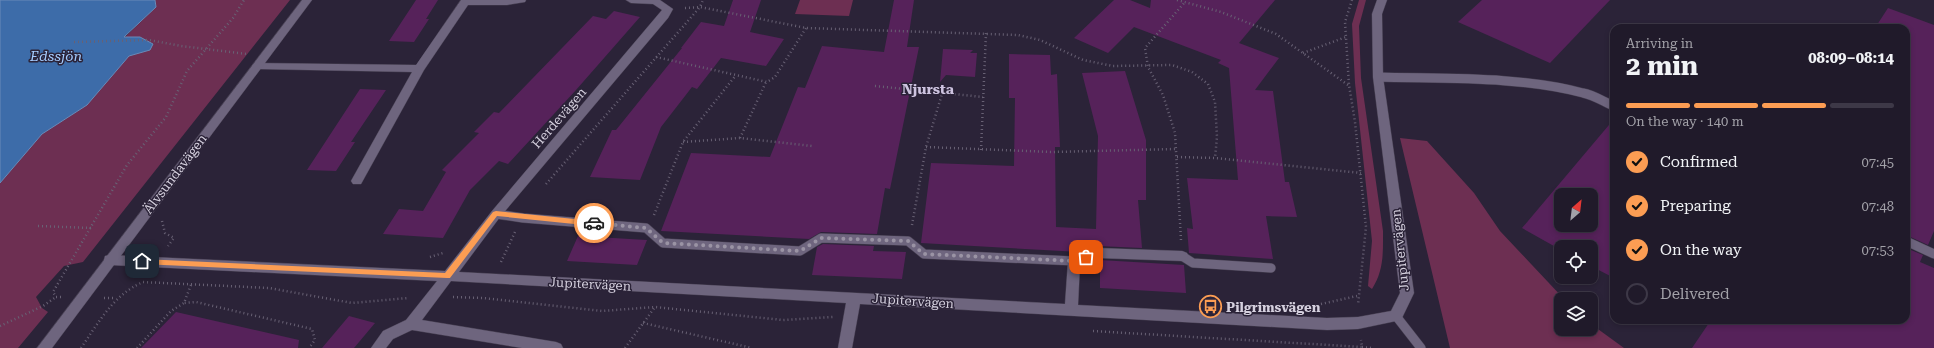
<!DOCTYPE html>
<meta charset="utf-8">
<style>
body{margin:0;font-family:"Roboto Serif",serif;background:#2d2736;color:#f1f3f6;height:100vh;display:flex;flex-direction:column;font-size:15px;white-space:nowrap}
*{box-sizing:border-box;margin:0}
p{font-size:13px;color:#a2a1a8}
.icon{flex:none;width:22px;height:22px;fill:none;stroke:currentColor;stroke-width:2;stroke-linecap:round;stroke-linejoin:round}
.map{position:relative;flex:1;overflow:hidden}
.panel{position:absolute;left:1610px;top:24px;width:300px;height:300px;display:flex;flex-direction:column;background:#201a2a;border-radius:12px;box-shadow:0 2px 6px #0003,0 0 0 1px #3d3847}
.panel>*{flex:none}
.needle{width:26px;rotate:28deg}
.buttons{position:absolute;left:1554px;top:188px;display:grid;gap:8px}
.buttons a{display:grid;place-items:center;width:44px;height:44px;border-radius:8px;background:#201a2a;box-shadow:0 2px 6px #0003,0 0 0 1px #3d3847;font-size:20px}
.pin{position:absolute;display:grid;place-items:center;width:34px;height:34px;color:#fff;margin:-17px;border-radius:8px;box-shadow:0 2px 6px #0006}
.courier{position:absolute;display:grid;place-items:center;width:40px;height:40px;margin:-20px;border:3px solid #fc9d53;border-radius:50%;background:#fff;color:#222;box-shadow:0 1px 5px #0007}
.summary em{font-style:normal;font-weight:700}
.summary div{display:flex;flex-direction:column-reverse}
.summary{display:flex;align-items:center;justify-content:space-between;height:68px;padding:0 16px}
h1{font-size:26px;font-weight:700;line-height:30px}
.bar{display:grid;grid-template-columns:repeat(4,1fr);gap:6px 4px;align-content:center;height:48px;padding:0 16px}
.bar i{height:5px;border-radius:3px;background:#3d3847}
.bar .on{background:#fc9d53}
.bar p{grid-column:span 4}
ol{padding:0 16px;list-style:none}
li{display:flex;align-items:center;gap:12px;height:44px}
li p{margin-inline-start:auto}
li .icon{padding:4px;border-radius:50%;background:#fc9d53;color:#111;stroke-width:4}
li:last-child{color:#a2a1a8}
li i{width:22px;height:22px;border:2px solid #3d3847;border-radius:50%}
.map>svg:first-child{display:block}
.green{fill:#6d2f52}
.water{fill:#3d6ca9;stroke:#6b8ab9}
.building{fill:#56225a;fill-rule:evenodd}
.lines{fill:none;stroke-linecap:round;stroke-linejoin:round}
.service-casing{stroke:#463f51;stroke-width:10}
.minor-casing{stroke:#463f51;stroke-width:1}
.tertiary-casing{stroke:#463f51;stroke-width:1}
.path{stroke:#686174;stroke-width:2.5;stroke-dasharray:1 3;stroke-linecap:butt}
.service{stroke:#6e657e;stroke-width:9}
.minor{fill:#6e657e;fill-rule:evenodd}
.tertiary{fill:#6e657e;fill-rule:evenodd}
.route{fill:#fc9d53}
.done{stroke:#9a93a4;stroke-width:4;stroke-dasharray:0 7.2}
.labels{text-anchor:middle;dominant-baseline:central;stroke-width:3;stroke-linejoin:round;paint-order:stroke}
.street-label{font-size:13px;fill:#d5d0de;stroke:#2b2338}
.poi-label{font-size:13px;font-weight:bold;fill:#d5d0de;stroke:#2b2338;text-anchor:start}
.water-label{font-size:14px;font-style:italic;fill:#a4cbfe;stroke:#2b2338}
.neighbourhood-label{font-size:14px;font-weight:bold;fill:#cdc3df;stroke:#2b2338}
</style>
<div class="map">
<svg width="1934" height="348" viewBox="0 0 1934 348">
<rect width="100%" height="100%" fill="#2b2338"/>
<g class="green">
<polygon points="155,0 290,0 83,262 64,266 36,297 42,308 48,312 18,348 0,348 0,183 42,134 87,105 129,56 150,50 153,44 140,37 124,38 156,7"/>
<polygon points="800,0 853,0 849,16 795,14"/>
<path d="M 1359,0 L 1366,0 L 1359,26 L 1361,78 L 1383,231 C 1383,253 1384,270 1372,289 L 1368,286 L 1372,241 L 1355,83 L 1352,24 Z"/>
<polygon points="1400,138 1427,141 1474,193 1500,231 1564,299 1561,299 1561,329 1591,329 1591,324 1624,348 1450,348"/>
</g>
<polygon class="water" points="0,0 155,0 156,7 124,37 140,37 153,44 150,50 129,56 87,105 42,134 0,183"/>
<g class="building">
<polygon points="416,0 438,0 426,19 429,19 414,42 389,41"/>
<polygon points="733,0 761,0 750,32 784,39 766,66 721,58 697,89 692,87 661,127 640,180 590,177 612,130 616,130 682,48 681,48 701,22 724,26"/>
<polygon points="894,0 914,0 907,47 919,47 890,189 885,188 877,234 821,232 809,239 661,231 691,153 770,157 798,87 805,88 822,46 884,52"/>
<polygon points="1114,0 1130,0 1150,8 1151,0 1275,0 1239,43 1279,58 1255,90 1273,91 1285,182 1289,182 1297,217 1266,216 1273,259 1189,253 1187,228 1193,229 1187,178 1238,180 1229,68 1218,63 1221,60 1134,27 1108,53 1074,38"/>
<polygon points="1482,0 1610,0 1550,63 1458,22"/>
<polygon points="1888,8 1934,25 1934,231 1928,245 1906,235 1906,28 1875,28"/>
<polygon points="614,11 640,17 576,90 508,164 499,161 470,190 443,238 383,234 399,209 423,211 446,172 442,170 479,133 474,132 494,112 499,113 593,16 606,19"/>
<polygon points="943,49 973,50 970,53 977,53 975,77 946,75 940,82"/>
<polygon points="1009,54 1050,55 1051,75 1057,74 1060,147 1055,147 1056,227 1096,229 1098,136 1082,73 1125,71 1146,140 1146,200 1138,200 1142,248 1098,246 1080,252 921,243 931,163 1014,166 1015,98 1009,98"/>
<polygon points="360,89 386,90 351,142 355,142 336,171 307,170"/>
<path d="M 1614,119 L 1614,278 L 1591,266 L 1591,247 L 1561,247 L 1561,250 L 1522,228 ZM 1561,195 L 1591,195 L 1591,225 L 1561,225 Z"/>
<polygon points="578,236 647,240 637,265 567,261"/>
<polygon points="823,244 874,246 873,251 906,252 902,279 812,275 817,247"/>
<polygon points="1906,248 1923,255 1920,262 1934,268 1934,348 1692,348 1711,320 1906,320"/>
<polygon points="1100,260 1184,265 1186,293 1100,288"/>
<polygon points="176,312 299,340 298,348 141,348"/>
<polygon points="349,316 375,323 354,348 322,348"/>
</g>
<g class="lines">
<defs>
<g id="service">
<path d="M 1378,77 C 1442,79 1522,76 1583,93 C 1594,95 1604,102 1614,106"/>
<polyline points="496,214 523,218 646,228 663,243 800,251 821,238 908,241 924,254 1074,261"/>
<polyline points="1906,241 1934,254"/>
<polyline points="1182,256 1193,263 1271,268"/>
<polyline points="1396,316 1421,348"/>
</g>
<g id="minor">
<polygon points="461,0 526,0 525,2 507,5 468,5 424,70 361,184 353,184 351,181 412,72 257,69 252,66 257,63 416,65"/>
<polygon points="626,0 660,0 673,9 668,18 500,217 459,272 1065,304 1068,261 1069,257 1098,248 1182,251 1187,253 1188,256 1187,259 1182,261 1098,258 1080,264 1078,305 1327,318 1358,317 1391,311 1400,293 1373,77 1372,14 1377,0 1387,0 1382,14 1383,77 1414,293 1401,320 1358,329 1327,330 860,304 852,348 838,348 846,303 451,281 422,320 556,342 561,344 563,348 522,348 412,330 393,339 386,348 371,348 383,331 406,320 437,281 110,265 105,264 104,260 105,256 110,255 445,271 492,211 662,10 653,4 631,3"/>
</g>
<polygon id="tertiary" points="302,0 312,0 52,348 37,348"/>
</defs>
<use href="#service" class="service-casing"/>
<use href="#minor" class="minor-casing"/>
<use href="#tertiary" class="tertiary-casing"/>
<g class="path">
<polyline points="1177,0 1221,12 1276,34 1348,85"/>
<polyline points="1352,0 1345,22 1349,85 1355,122 1366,227 1358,305"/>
<polyline points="685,8 700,7 806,28 1018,35 1040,40 1083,60 1113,66 1172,65 1192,72 1208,84 1215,102 1217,137 1215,158"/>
<polyline points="74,42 149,40 181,46 247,54"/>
<polyline points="1303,53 1346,37"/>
<polyline points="656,57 767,82 775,77 806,28"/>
<polyline points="875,86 983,97"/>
<polyline points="740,138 766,82"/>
<polyline points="683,142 740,138 812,146"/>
<polyline points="926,147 1052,152 1176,149"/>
<polyline points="981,150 986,33"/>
<polyline points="1177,157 1215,158 1361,173"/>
<polyline points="546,184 700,7 703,0"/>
<polyline points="654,215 683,142 736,75"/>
<polyline points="162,221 165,233 174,238 168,246"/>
<polyline points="912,225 926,147 942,94"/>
<polyline points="38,226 91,228"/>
<polyline points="1181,240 1175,133 1163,95 1148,67 1145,48 1185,2"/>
<polyline points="430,257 443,253"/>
<polyline points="501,262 515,232"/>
<polyline points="191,285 184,303 196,302 312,329 315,340 309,348"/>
<polyline points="61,297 56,297 53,292 127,165 166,117 187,71 233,18 244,0"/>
<polyline points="453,297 483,298 602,311 655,307 783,320 833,317"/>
<polyline points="104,298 115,298"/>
<polyline points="1321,304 1357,296"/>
<polyline points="643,323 752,348"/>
<polyline points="0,326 43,306 56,297"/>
<polyline points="1093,331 1362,347 1361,340"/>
<polyline points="1362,347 1372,348"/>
<path d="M 81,348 C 99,322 113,295 143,282 L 269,288 L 352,303 L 408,298"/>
<polyline points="137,348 171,311 184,303"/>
<polyline points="625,348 655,307"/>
</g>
<use href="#service" class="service"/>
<use href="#minor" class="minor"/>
<use href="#tertiary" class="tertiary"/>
</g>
<polygon class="route" points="496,211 594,221 597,223 594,226 497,216 450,278 447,278 142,264 138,261 142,259 445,273 493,212"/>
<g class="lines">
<polyline class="done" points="594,223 646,228 663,243 800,251 821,238 908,241 924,254 1074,261 1086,257"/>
</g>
<defs>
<symbol id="bus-ring" viewBox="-11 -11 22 22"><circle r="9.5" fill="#2b2338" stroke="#fc9d53" stroke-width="1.5"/><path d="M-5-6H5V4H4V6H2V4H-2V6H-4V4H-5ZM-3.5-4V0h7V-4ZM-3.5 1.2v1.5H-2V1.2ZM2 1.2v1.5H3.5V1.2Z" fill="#fc9d53"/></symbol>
</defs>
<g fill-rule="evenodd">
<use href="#bus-ring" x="1198" y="294" width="25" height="25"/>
</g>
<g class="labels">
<g class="street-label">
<text transform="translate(559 118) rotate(-49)">Herdevägen</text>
<text transform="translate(175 174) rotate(-53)">Älvsundavägen</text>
<text transform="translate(1400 250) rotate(-96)">Jupitervägen</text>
<text transform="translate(590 284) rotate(3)">Jupitervägen</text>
<text transform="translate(913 301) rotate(4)">Jupitervägen</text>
</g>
<g class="poi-label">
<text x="1226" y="307">Pilgrimsvägen</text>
</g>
<g class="water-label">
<text x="56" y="56">Edssjön</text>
</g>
<g class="neighbourhood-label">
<text x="928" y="89">Njursta</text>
</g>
</g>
</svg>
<div class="buttons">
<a><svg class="needle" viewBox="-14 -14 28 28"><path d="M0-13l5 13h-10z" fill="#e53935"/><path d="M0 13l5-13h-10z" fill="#a2a1a8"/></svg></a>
<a><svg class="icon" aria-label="locate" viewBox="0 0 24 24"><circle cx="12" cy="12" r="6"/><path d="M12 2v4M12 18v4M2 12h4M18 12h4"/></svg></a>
<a><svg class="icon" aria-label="layers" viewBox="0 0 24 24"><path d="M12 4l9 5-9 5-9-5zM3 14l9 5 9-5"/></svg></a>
</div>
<div class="pin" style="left:1086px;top:257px;background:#ea580c"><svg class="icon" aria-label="bag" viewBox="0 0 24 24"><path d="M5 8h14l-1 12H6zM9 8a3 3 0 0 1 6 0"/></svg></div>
<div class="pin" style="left:142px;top:261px;background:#1f2937"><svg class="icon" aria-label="home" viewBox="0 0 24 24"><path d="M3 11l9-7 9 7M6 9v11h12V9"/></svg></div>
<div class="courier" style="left:594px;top:223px"><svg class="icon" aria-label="car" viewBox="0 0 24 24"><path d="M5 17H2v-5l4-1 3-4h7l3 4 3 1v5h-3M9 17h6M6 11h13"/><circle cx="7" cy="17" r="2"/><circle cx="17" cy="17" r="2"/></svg></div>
<section class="panel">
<div class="summary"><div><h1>2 min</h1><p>Arriving in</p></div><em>08:09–08:14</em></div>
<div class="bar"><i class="on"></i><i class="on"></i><i class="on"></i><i></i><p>On the way · 140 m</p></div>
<ol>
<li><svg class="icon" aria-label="check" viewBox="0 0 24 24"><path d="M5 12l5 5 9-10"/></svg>Confirmed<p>07:45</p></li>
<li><svg class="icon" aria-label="check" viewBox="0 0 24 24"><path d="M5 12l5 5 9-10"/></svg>Preparing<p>07:48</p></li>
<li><svg class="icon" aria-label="check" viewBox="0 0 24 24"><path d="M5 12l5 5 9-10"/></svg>On the way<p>07:53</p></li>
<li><i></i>Delivered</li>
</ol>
</section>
</div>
